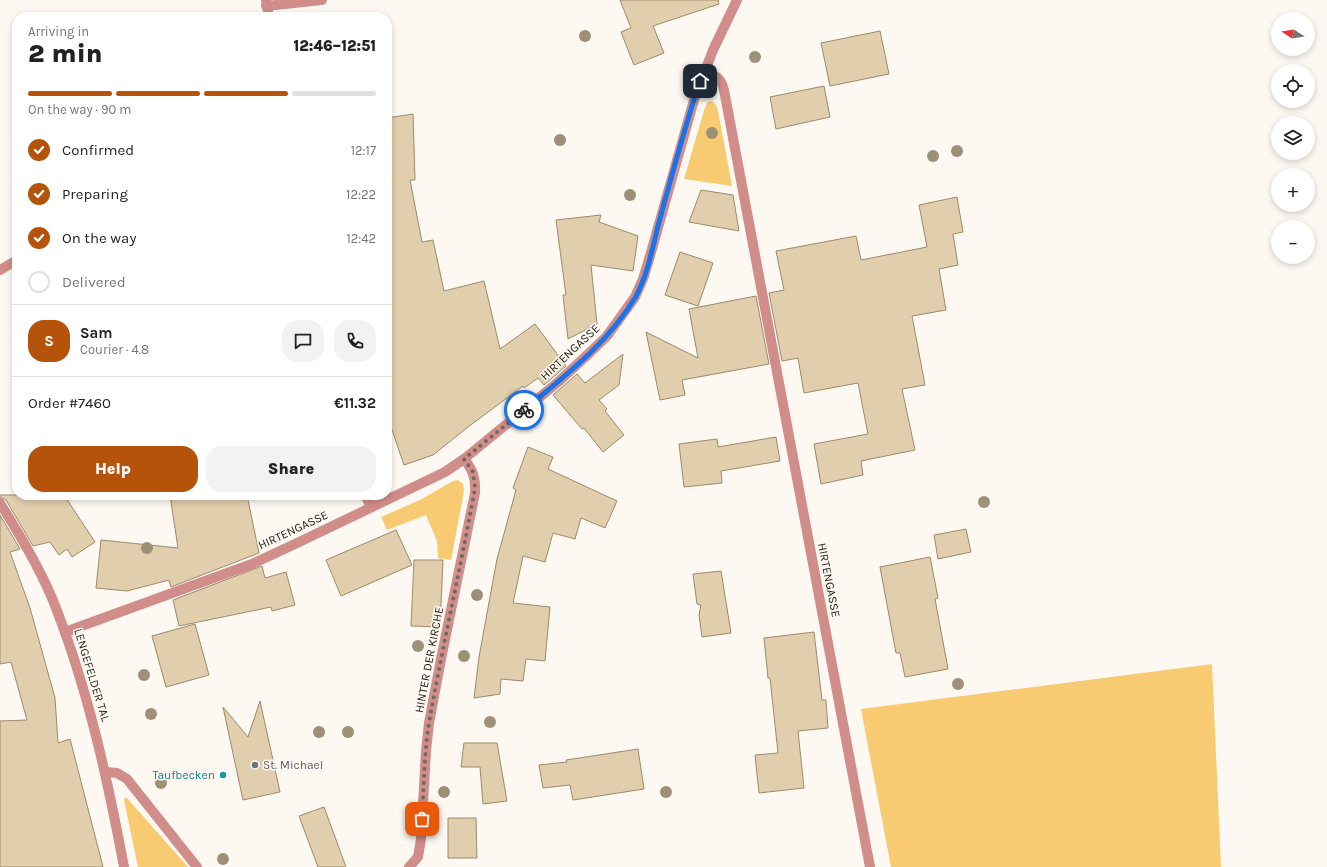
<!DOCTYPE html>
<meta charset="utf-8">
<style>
body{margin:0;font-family:Karla,sans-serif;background:#f2f2f2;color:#222;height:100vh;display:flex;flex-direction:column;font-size:15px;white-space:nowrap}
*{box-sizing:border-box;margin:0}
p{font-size:13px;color:#767676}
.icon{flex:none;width:22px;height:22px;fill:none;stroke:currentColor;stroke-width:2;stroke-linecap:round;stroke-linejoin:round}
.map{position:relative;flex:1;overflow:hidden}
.panel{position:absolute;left:12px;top:12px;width:380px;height:488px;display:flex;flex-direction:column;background:#fff;border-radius:16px;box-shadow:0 2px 6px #0003}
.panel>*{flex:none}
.needle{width:26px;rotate:282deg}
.buttons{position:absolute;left:1271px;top:12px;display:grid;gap:8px}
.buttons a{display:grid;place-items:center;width:44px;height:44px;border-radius:50%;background:#fff;box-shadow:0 2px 6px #0003;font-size:20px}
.pin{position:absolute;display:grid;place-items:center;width:34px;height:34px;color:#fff;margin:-17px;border-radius:8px;box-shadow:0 2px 6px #0006}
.courier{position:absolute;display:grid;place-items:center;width:40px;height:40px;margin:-20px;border:3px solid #1a73e8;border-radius:50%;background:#fff;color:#222;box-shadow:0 1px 5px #0007}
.overview em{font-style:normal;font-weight:800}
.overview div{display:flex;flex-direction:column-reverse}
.overview{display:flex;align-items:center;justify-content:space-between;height:68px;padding:0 16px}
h1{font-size:26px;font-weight:800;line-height:30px}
.bar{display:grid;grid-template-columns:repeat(4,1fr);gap:6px 4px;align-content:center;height:48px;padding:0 16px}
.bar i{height:5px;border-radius:3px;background:#e0e0e0}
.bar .selected{background:#b45309}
.bar p{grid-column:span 4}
.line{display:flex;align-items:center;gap:10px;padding:0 16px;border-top:1px solid #e0e0e0}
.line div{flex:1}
.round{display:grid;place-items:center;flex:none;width:42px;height:42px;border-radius:16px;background:#f2f2f2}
ol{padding:0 16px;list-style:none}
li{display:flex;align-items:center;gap:12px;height:44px}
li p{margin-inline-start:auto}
li .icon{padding:4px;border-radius:50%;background:#b45309;color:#fff;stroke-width:4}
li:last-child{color:#767676}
li i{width:22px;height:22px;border:2px solid #e0e0e0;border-radius:50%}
.cta{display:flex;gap:8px;margin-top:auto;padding:8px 16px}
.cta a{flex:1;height:46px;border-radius:16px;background:#b45309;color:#fff;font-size:16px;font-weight:800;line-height:46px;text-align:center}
.cta a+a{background:#f2f2f2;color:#222}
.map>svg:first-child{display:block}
.green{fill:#f8cb72}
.building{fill:#e0ceac;stroke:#9c8a6a}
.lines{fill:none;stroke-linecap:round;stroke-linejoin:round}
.minor{stroke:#d18d89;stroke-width:10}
.tree{fill:#9d9077}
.done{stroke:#6f695e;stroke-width:4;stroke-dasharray:0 7.2}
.route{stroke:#1a73e8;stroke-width:5}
.worship-dot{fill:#6b7280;stroke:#fdf9f2;stroke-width:1.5}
.culture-dot{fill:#0f9aa8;stroke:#fdf9f2;stroke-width:1.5}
.labels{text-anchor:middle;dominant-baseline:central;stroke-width:3;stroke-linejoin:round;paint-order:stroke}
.street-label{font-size:12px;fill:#231c0f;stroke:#fdf9f2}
.worship-label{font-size:12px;fill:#5b616d;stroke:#fdf9f2;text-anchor:start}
.culture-label{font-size:12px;fill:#0d838f;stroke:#fdf9f2;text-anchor:end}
</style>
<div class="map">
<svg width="1327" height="867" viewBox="0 0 1327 867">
<rect width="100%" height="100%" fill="#fdf9f2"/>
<g class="green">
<polygon points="712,101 716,105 718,111 732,186 684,179 705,107 708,102"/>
<polygon points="458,480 463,484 464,491 451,560 438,558 437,541 426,515 387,530 381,517 420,500 453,481"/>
<polygon points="1212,664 1221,867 891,867 861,709"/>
<polygon points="125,798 127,798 188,867 138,867 124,800"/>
</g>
<g class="building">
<polygon points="620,0 718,0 719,4 653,26 664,53 634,65 621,32 631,28"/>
<polygon points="880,31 889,74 830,86 821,43"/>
<polygon points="824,86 830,117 776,129 770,97"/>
<polygon points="413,114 415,180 410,180 422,242 433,240 444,291 484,281 500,349 535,324 566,366 544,385 538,378 524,388 523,386 468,427 433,455 404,465 387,415 387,183 388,183 387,118"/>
<polygon points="701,190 733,195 739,231 689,222"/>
<polygon points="957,197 963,232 953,234 958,265 939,269 946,310 912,316 925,385 902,389 915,450 861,461 863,475 821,484 814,444 868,434 858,383 804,393 798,358 782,361 769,293 784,290 776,251 856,236 861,260 927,247 919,205"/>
<polygon points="601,215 599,222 638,236 633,271 591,265 597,324 568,339 563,295 566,295 556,220"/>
<polygon points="680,252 713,263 698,306 665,295"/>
<polygon points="756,296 769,364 682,380 685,395 660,400 646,332 698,358 689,309"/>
<polygon points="623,354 619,385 599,400 607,409 605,411 624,435 603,452 584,428 582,429 553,395 577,374 585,383"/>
<polygon points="776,437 780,461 721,471 722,483 684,487 679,444 717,439 718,447"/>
<polygon points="528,447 553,457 548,469 617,501 605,528 581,518 575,539 553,533 545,562 523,556 513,603 550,607 545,661 526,659 523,681 501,679 500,694 474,698 479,657 497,559 516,490 513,488"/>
<polygon points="0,495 64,495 95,542 72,557 67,549 59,555 50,542 33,546 6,500 0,497"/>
<polygon points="170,495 247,495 259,553 171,587 169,580 127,591 96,588 101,540 178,548"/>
<polygon points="0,515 20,549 10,552 30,608 55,698 58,743 70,739 103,867 0,867 0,721 27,720 11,662 0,664"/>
<polygon points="966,529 971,552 938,559 934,535"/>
<polygon points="396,530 412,565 341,596 326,560"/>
<polygon points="930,557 938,598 935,599 948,669 905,677 900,653 896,653 880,567"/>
<polygon points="414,560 443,560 440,627 411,626"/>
<polygon points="262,566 265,578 286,572 295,605 272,611 271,607 179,626 173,600"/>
<polygon points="721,571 731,633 702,637 699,615 701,605 697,604 693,574"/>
<polygon points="195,624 209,675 166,687 152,636"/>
<polygon points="814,632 822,700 826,700 828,728 798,731 804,788 759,793 755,755 778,753 770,678 768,678 764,638"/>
<polygon points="260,701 280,792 243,800 223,707 248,737"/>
<polygon points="464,743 497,743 507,801 483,804 480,767 461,767"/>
<polygon points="638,749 644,789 573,800 570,785 543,788 539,765 567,762 566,760"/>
<polygon points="324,807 346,867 318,867 299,816"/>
<polygon points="448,818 476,818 477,858 448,858"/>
</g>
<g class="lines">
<g class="minor">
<polyline points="266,0 269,17"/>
<polyline points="266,6 322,0"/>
<path d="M 704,72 C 716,76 721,77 724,90 L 870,867"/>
<polyline points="0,270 17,260"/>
<polyline points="365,495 371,507"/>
<path d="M 0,503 C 19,534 38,565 52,598 C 87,685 107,776 124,867"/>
<polyline points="65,632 252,564 295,544 445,472 464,459 557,383 584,358 607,336 635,297 643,279 650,256 694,100 713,50 737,0"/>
<polyline points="106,772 117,773 127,779 197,867"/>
<path d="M 409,867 L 418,857 L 421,839 L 426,751 L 429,723 L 441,659 L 475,493 C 476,479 473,470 464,459"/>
</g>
</g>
<g class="tree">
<circle cx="585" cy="36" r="6"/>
<circle cx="755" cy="57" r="6"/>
<circle cx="712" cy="133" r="6"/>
<circle cx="560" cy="140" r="6"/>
<circle cx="957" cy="151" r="6"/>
<circle cx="933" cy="156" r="6"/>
<circle cx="630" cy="195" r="6"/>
<circle cx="984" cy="502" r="6"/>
<circle cx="147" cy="548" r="6"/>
<circle cx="477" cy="595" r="6"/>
<circle cx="418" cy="646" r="6"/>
<circle cx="464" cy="656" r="6"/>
<circle cx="144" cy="675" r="6"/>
<circle cx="958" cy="684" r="6"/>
<circle cx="151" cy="714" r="6"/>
<circle cx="490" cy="722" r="6"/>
<circle cx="319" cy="732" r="6"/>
<circle cx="348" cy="732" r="6"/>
<circle cx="161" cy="783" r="6"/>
<circle cx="444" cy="792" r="6"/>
<circle cx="666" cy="792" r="6"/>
<circle cx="223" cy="859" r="6"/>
</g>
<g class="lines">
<path class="done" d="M 422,819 C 424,787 424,754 429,723 C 443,644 461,566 475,488 L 473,472 L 464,459 L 524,410"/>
<path class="route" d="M 524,410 C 565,376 607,344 635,298 C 647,277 652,250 658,226 C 671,178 684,129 700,81"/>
</g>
<circle class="worship-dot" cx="255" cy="765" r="4"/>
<circle class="culture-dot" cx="223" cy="775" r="4"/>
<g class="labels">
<g class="street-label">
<text transform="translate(570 352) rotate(-43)">HIRTENGASSE</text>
<text transform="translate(293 530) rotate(-25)">HIRTENGASSE</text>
<text transform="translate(829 580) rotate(79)">HIRTENGASSE</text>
<text transform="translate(429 660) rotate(-79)">HINTER DER KIRCHE</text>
<text transform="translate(92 675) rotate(73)">LENGEFELDER TAL</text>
</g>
<g class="worship-label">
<text x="263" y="765">St. Michael</text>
</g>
<g class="culture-label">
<text x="215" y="775">Taufbecken</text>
</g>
</g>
</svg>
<div class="buttons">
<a><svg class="needle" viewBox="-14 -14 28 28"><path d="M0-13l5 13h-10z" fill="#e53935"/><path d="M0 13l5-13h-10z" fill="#767676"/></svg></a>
<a><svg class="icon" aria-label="locate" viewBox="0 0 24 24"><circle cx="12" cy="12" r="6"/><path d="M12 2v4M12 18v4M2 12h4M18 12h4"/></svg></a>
<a><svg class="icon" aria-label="layers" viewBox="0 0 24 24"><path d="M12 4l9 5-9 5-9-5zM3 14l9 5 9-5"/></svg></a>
<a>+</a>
<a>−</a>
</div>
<div class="pin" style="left:422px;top:819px;background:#ea580c"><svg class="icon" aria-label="bag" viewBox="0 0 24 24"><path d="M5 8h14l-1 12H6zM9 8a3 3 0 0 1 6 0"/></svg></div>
<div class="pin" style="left:700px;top:81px;background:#1f2937"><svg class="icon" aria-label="home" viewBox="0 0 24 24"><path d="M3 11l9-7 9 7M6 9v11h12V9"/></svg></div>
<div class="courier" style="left:524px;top:410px"><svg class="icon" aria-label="bike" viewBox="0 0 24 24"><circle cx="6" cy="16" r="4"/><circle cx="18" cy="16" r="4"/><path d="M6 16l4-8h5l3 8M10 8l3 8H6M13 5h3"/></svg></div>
<section class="panel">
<div class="overview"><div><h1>2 min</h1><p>Arriving in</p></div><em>12:46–12:51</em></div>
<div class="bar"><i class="selected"></i><i class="selected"></i><i class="selected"></i><i></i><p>On the way · 90 m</p></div>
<ol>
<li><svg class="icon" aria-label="check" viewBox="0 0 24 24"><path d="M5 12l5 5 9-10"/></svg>Confirmed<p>12:17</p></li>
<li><svg class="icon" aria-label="check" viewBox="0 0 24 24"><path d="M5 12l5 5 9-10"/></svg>Preparing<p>12:22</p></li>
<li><svg class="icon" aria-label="check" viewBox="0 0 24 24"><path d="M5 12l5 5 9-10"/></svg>On the way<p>12:42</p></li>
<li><i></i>Delivered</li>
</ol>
<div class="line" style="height:72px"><b class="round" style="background:#b45309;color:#fff">S</b><div><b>Sam</b><p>Courier · 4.8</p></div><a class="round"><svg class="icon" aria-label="chat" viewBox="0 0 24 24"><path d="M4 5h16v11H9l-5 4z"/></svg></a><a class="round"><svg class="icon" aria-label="phone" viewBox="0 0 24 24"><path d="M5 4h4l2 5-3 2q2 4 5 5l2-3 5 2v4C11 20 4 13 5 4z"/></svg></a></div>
<div class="line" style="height:52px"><div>Order #7460</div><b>€11.32</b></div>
<div class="cta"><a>Help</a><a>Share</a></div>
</section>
</div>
